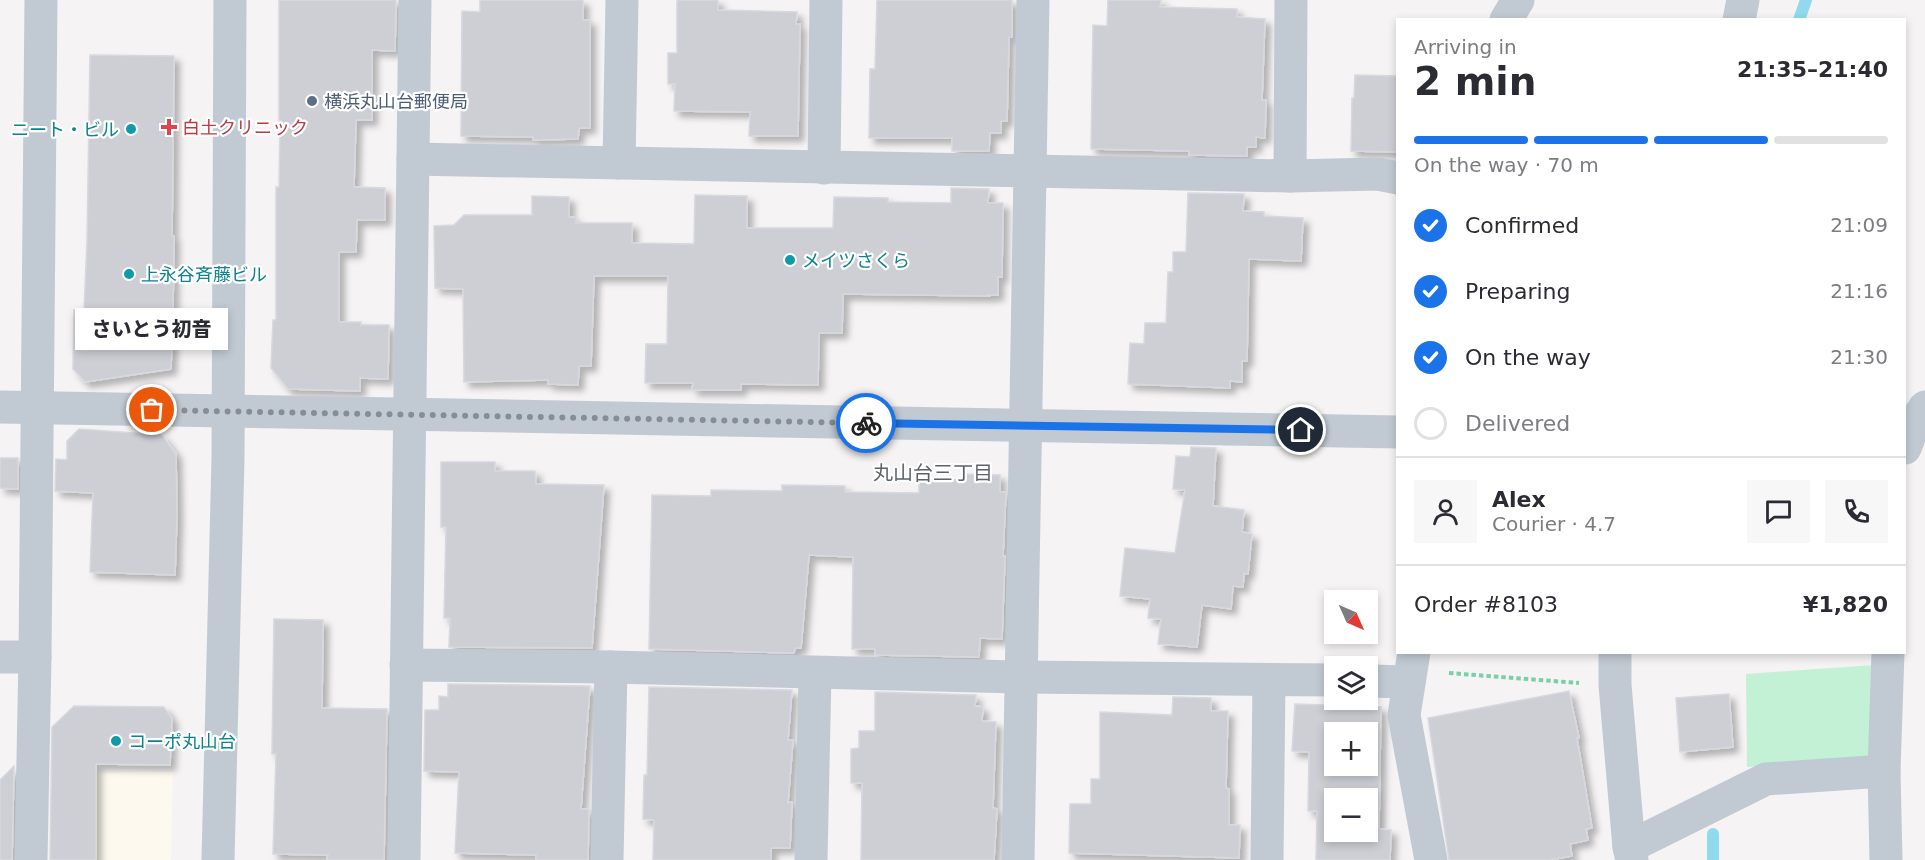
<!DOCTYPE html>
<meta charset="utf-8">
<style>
body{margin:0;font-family:"DejaVu Sans","Noto Sans JP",sans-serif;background:#f7f7f7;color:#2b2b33;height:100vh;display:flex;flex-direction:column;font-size:22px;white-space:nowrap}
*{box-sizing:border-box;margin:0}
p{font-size:20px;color:#7c7c81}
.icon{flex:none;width:33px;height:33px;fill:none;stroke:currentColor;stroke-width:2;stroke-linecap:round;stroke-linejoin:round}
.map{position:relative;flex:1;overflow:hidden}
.panel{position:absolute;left:1396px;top:18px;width:510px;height:636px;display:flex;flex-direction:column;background:#fff;border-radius:0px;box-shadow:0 3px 9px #0003}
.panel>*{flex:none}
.needle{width:39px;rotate:135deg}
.tools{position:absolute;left:1324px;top:590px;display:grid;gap:12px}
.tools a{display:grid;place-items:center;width:54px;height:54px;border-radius:0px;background:#fff;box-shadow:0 3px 9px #0003;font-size:30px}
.pin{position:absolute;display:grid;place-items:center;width:51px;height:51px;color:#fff;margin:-26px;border:3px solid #fff;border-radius:50%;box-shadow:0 2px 6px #0007}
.courier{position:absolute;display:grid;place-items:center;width:60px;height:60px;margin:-30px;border:4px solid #1a73e8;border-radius:50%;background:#fff;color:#222;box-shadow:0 2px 8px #0007}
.bubble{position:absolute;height:42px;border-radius:0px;background:#fff;box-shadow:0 3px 9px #0003;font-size:20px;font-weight:800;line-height:42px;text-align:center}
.summary em{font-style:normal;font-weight:800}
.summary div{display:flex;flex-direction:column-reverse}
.summary{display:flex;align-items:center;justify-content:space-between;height:102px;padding:0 18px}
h1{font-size:39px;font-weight:800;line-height:45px}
.bar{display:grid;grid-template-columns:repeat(4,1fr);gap:9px 6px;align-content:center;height:72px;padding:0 18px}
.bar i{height:8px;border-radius:4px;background:#e1e1e2}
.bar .active{background:#1a73e8}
.bar p{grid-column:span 4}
.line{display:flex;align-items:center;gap:15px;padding:0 18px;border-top:2px solid #e1e1e2}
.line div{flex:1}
.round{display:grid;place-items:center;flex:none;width:63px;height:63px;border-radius:0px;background:#f7f7f7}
ol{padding:0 18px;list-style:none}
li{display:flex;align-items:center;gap:18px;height:66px}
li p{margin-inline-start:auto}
li .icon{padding:6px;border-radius:50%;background:#1a73e8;color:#fff;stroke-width:4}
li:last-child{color:#7c7c81}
li i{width:33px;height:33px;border:3px solid #e1e1e2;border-radius:50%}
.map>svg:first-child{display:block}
.commercial{fill:#fdf9ef}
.green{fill:#c3f1d5}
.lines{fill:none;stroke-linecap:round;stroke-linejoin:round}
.stream{stroke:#90daee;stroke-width:12}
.building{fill:#cdcfd5;stroke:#d7d9de;stroke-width:1.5;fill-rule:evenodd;filter:url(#shadow)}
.path{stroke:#7ad0a6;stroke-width:4;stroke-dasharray:4.5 3;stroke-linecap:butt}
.minor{stroke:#c1cad2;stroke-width:33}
.tertiary{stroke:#c1cad2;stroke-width:33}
.done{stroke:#868d94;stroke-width:6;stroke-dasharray:0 10.8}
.route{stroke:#1a73e8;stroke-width:8}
.service-dot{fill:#5c6f8a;stroke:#fff;stroke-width:2}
.health-dot{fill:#e0444e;stroke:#fff;stroke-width:2}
.culture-dot{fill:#0f9aa8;stroke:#fff;stroke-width:2}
.labels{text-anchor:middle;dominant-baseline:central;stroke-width:4.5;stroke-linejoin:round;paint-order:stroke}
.service-label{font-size:18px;fill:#4e5e75;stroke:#fff;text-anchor:start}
.health-label{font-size:18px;fill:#be3a42;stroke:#fff;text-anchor:start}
.culture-label{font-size:18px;fill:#0d838f;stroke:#fff;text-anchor:start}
.neighbourhood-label{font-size:20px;fill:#5f6368;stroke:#fff}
</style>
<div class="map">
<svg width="1925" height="860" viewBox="0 0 1925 860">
<defs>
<filter id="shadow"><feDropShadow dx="5.5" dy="5.5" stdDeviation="3" flood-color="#0004"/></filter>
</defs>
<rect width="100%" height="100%" fill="#f5f3f3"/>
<polygon class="commercial" points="173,772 171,860 49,860 51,773"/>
<polygon class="green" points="1874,665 1869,758 1747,767 1746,674"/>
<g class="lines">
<g class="stream">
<polyline points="1799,20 1806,0"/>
<polyline points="1713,834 1713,860"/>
</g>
</g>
<g class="building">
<polygon points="279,0 396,0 395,51 372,50 372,120 356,120 354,187 385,188 385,220 357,220 356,252 339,252 339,322 361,322 361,325 389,325 388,379 360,378 360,391 288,389 271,368 273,320 276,320 276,187 279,187 280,120 279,120"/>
<polygon points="480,0 583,0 583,20 590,20 590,128 579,128 578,139 533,140 533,137 461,136 462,11 480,12"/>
<polygon points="677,0 718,0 718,10 797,12 796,24 800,24 798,136 749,136 750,112 674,111 675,84 668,84 668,53 677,53"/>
<polygon points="877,0 1012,0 1012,37 1009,37 1007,121 1001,121 1001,133 990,133 989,151 952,151 952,138 869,138 870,69 875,69"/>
<polygon points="1108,0 1161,0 1160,7 1237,9 1237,17 1265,19 1262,100 1266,100 1265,138 1256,137 1256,147 1247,147 1247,156 1189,155 1189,151 1091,149 1093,25 1107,26"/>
<polygon points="90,55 174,56 172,236 174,236 173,313 171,369 85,382 73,369 74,310 84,310 87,242"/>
<polygon points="1355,75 1398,76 1398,152 1351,151 1352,98 1354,98"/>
<polygon points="951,188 989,189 988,203 1003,203 1002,277 998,277 998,295 988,295 989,296 843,294 842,333 819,333 818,385 741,384 741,390 692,390 693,383 645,383 646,344 667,344 668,276 594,276 591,366 579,366 578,385 548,384 548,380 464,382 463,289 435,288 434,226 454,225 464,215 532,215 532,196 569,197 569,217 576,218 576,223 632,223 632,243 694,244 695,195 747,196 747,228 833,228 834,197 888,198 888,202 951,203"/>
<polygon points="1188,193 1244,194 1243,211 1264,212 1264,216 1303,218 1301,261 1249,259 1247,361 1242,361 1242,382 1230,381 1230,388 1128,384 1130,343 1144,344 1145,323 1166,323 1168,272 1173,272 1173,252 1186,252"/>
<polygon points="79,429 162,435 176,454 177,515 175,575 90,572 93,493 55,491 56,459 67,460 67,441"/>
<polygon points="1191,447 1216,448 1213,506 1244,510 1242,532 1252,534 1248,574 1244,573 1243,587 1233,586 1231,609 1202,605 1197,647 1158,644 1161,619 1148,618 1150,599 1120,596 1125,548 1175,553 1185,490 1173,489 1176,456 1190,457"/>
<polygon points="0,458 18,458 18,489 0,488"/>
<polygon points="441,462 495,462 495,471 535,471 536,484 604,485 592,648 449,647 450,618 444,618 446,527 441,527"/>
<polygon points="963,474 1000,475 1000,492 1006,492 1003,556 1005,556 1002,639 980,638 979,657 875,655 875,649 852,649 853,557 809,555 801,648 795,648 794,653 649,649 652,495 711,496 711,490 782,491 782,485 845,486 845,492 919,493 919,479 963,480"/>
<polygon points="274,619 323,620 322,708 387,709 384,860 327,860 328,855 273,854 276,754 272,754"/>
<polygon points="448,684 590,686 581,809 589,809 588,860 536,860 536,855 455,853 459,772 424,771 425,710 439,710 439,696 448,697"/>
<polygon points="649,687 792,690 788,740 793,740 788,803 792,802 790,848 771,848 771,860 653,860 654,820 643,819 644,775 647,775"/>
<polygon points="1569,691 1579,738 1577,738 1592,828 1586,829 1588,840 1570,844 1572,856 1550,860 1449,860 1428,718"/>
<polygon points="875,692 976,695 975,706 983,707 982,721 996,722 993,808 997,809 994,860 861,860 862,783 851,783 851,749 859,748 859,731 875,731"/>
<polygon points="1729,694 1733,747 1680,752 1676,698"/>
<polygon points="1173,697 1211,698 1211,711 1228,711 1226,788 1229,789 1229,825 1240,825 1239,858 1069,853 1070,804 1091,804 1091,779 1100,779 1100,712 1172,715"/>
<path d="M 1295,704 L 1381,707 L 1379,829 L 1391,830 L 1390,860 L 1316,860 L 1317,811 L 1308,811 L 1309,752 L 1292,751 ZM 1335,732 L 1368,732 L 1368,765 L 1335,765 ZM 1335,798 L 1368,798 L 1368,831 L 1335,831 Z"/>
<polygon points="74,706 164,707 172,719 170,765 96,764 96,860 50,860 52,727"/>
<polygon points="14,766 12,860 0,860 0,780"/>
</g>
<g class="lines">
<polyline class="path" points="1449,673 1579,683"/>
<g class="minor">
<polyline points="1506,20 1518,0"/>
<polyline points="1739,20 1743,0"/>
<polyline points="413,159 1290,176 1378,174 1398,178"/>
<polyline points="619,163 622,0"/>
<polyline points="824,168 826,0"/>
<polyline points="1290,176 1291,0"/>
<polyline points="1905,448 1916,420 1925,407"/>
<polyline points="1414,652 1404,715 1431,860"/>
<polyline points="1615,652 1615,685 1629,847 1632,860"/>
<polyline points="0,657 35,657"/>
<polyline points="406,665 611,667 1021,677 1335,680"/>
<polyline points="1368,681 1409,682"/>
<polyline points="1629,847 1766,779 1884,771"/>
<polyline points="31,860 35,657 41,0"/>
<polyline points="404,860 415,0"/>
<polyline points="607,860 611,667"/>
<polyline points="811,860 815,673"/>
<polyline points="1267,860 1269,680"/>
<polyline points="1886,860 1884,771 1888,652"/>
</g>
<g class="tertiary">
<polyline points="0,407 1398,432"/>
<polyline points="218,860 228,458 230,0"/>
<polyline points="1018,860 1033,0"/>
</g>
</g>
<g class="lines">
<polyline class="done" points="152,410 866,423"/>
<polyline class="route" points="866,423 1301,430"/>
</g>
<circle class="service-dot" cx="312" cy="101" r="6"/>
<path class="health-dot" d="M166 118h6v6h6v6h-6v6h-6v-6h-6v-6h6z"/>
<g class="culture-dot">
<circle cx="131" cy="129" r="6"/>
<circle cx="790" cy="260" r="6"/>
<circle cx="129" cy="274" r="6"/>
<circle cx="116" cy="741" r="6"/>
</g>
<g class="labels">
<g class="service-label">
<text x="324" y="101">横浜丸山台郵便局</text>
</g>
<g class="health-label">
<text x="182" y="127">白土クリニック</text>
</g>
<g class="culture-label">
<text x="119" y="129" text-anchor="end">ニート・ビル</text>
<text x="802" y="260">メイツさくら</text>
<text x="141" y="274">上永谷斉藤ビル</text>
<text x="128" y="741">コーポ丸山台</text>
</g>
<g class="neighbourhood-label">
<text x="933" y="473">丸山台三丁目</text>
</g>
</g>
</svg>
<div class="tools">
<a><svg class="needle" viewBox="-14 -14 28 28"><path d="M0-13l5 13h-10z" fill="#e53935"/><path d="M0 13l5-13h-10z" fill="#7c7c81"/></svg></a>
<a><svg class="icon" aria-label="layers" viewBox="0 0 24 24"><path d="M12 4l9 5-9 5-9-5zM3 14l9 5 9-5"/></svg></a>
<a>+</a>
<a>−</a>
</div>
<div class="pin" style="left:152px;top:410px;background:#ea580c"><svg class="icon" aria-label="bag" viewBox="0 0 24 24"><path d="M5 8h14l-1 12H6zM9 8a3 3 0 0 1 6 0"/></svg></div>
<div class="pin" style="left:1301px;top:430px;background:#1f2937"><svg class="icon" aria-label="home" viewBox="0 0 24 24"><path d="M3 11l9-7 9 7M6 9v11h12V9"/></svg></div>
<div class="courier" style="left:866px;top:423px"><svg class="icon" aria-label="bike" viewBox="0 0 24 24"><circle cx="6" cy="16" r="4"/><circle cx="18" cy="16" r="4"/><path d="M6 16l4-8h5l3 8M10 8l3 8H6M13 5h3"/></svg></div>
<div class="bubble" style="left:75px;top:308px;width:153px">さいとう初音</div>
<section class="panel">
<div class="summary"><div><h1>2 min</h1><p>Arriving in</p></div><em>21:35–21:40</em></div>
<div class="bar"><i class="active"></i><i class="active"></i><i class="active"></i><i></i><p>On the way · 70 m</p></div>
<ol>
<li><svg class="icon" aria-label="check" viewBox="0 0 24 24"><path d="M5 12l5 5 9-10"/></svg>Confirmed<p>21:09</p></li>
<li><svg class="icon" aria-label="check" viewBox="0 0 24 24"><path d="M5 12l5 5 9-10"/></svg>Preparing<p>21:16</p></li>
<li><svg class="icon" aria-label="check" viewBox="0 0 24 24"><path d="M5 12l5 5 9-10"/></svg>On the way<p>21:30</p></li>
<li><i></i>Delivered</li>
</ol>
<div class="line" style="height:108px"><a class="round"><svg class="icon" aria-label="person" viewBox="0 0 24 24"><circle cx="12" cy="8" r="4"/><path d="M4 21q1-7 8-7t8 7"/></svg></a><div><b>Alex</b><p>Courier · 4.7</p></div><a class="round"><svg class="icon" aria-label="chat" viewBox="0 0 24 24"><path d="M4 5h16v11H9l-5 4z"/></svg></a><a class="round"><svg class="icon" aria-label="phone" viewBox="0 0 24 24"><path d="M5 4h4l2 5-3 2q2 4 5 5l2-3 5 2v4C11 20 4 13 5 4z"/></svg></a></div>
<div class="line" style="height:78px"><div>Order #8103</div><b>¥1,820</b></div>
</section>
</div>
